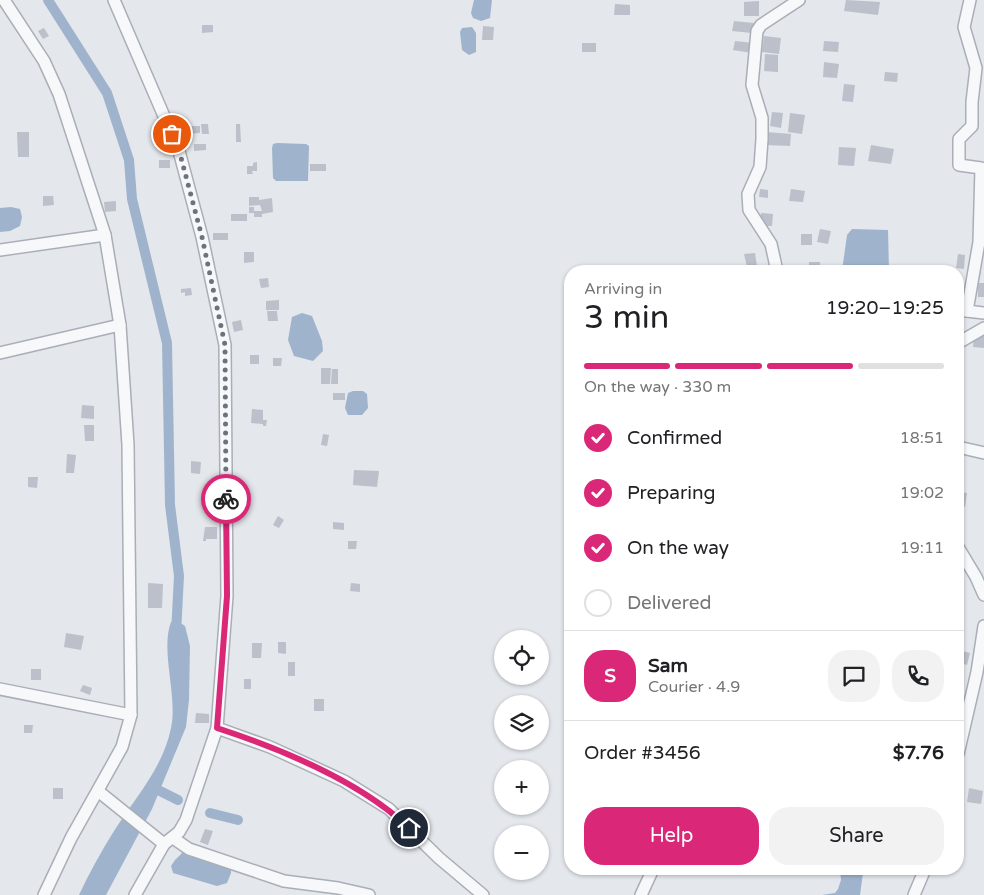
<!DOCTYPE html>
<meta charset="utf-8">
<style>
body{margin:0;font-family:"Varela Round",sans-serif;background:#f2f2f2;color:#202124;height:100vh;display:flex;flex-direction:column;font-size:19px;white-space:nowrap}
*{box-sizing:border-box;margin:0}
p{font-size:16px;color:#757577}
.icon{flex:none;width:28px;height:28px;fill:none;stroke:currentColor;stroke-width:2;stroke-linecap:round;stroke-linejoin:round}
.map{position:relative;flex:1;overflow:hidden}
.side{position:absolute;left:564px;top:265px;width:400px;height:610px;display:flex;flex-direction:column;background:#fff;border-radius:20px;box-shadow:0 1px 4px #0004}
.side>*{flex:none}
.controls{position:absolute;left:494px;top:630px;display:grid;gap:10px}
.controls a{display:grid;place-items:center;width:55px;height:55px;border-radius:50%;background:#fff;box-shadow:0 1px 4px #0004;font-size:25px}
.pin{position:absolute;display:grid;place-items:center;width:42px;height:42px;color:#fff;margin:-21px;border:2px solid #fff;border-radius:50%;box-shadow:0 1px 5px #0007}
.courier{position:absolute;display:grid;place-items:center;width:50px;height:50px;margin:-25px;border:4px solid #db2777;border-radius:50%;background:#fff;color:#222;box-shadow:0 1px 6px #0007}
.overview em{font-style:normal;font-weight:600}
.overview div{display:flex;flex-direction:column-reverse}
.overview{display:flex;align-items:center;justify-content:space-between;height:85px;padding:0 20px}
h1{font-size:32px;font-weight:600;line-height:38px}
.bar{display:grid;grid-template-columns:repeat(4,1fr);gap:8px 5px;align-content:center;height:60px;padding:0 20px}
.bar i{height:6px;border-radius:4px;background:#e0e0e0}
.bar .selected{background:#db2777}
.bar p{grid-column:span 4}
.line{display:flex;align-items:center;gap:12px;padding:0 20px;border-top:1px solid #e0e0e0}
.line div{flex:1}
.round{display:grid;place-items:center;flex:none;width:52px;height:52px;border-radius:20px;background:#f2f2f2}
ol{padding:0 20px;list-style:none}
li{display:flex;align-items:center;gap:15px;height:55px}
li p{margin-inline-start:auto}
li .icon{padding:5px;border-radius:50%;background:#db2777;color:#fff;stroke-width:4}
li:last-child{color:#757577}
li i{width:28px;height:28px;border:2px solid #e0e0e0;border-radius:50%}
.cta{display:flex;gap:10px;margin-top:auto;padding:10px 20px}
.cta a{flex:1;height:58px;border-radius:20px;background:#db2777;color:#fff;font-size:20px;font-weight:600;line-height:58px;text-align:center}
.cta a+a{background:#f2f2f2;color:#202124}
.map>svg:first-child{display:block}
.water{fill:#9fb4cc}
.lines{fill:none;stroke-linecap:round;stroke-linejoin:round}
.canal{stroke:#9fb4cc;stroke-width:10}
.building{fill:#bbc0ca}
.street-casing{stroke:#a9aeb7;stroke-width:14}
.street{stroke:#f7f8fa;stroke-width:11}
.done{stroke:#6c737f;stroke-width:5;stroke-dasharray:0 9}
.route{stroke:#db2777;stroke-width:6}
</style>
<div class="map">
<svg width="984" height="895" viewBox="0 0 984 895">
<rect width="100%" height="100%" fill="#e4e7ec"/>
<g class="water">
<polygon points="474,0 492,0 490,18 481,21 473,18 471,13"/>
<polygon points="472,27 476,33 476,52 469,55 462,50 460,32 462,28"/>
<polygon points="277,143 306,144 309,146 308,181 276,181 273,178 272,148 273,144"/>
<polygon points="11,207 20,209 22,217 20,226 10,231 0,232 0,208"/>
<polygon points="852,229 888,230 889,271 842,271 847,235"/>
<polygon points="302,313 312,316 322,341 323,351 313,361 294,356 288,340 292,317"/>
<polygon points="353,391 363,391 367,394 368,408 362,415 348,415 345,408 348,393"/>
<path d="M 176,620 L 185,626 L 190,646 L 189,700 L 186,727 L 152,809 L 106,895 L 79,895 C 89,873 101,852 114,831 C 135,798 163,768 171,728 C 178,696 160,651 171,622 Z"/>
<polygon points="183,852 231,868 231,873 227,883 217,886 173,873 171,866 175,860"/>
<polygon points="840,869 857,869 863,873 860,895 822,895 835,893 838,889 841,880"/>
</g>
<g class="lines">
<g class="canal">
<polyline points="48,0 107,93 129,160 132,199 167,343 170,505 179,576 176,633"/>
<polyline points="152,787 178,800"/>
<polyline points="210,813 238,820"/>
</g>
</g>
<g class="building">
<polygon points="846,0 880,2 878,15 844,11"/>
<polygon points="759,1 759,16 744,16 744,2"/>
<polygon points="615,4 630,5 630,15 614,15"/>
<polygon points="734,21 754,23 752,33 732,31"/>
<polygon points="202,25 213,25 213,32 202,33"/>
<polygon points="483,26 494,27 493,40 482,40"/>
<polygon points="44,28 49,36 43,39 38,31"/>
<polygon points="764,36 781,38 779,54 762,52"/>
<polygon points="735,41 753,43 752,53 733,50"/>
<polygon points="824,41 839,42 838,52 823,51"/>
<rect x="582" y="43" width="14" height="9"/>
<polygon points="765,54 778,55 778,72 764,71"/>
<polygon points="824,62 839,64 837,78 823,77"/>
<polygon points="885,72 898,73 897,82 884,81"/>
<polygon points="844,84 855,85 853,102 842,101"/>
<polygon points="772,112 783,113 781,128 770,126"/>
<polygon points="790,113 805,115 802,134 788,132"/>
<polygon points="201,124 208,124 209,134 202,134"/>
<polygon points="236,124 240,124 241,142 236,142"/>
<polygon points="185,126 200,126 200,133 185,134"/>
<polygon points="17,132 29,132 29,157 18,157"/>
<polygon points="766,132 791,134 790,146 765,145"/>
<polygon points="194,144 206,144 206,150 194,151"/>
<polygon points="871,145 894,149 891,164 868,161"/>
<polygon points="839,147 856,148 854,166 838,165"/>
<rect x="159" y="160" width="11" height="8"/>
<polygon points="257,162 257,171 252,171 253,174 247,174 247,166 253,166 253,163"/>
<rect x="310" y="164" width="16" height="7"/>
<polygon points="760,189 768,190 768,198 759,197"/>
<polygon points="791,189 805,191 803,202 789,201"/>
<polygon points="43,196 53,196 54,205 43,206"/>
<polygon points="249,197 259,197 259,200 272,198 273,212 262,214 262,217 254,217 254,213 249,213 249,207 254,207 254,211 262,211 260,205 249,206"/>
<polygon points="116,201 116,211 105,212 104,202"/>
<polygon points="761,213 773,214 772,226 760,226"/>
<rect x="231" y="214" width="16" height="7"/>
<polygon points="820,229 831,231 828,244 817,242"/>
<rect x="213" y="233" width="15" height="7"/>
<rect x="801" y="234" width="11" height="11"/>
<polygon points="244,252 254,252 254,262 244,263"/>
<polygon points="755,253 757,266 747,267 744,254"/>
<polygon points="958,254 965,255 964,269 956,268"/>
<polygon points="809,262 820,262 819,271 809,271"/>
<polygon points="268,278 269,287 261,288 259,279"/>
<rect x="978" y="283" width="6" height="14"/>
<polygon points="191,288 192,295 185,296 185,292 181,293 181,289"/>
<polygon points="279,300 279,310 266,310 266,301"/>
<polygon points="267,311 277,311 278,321 268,321"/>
<polygon points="241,320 243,330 234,332 232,322"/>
<polygon points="974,336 984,336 984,348 973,347"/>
<rect x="250" y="355" width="9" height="9"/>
<polygon points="273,358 282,358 281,366 273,366"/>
<polygon points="321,368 331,368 330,384 321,384"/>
<polygon points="332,369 338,369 338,384 331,384"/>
<rect x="333" y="393" width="12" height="7"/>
<polygon points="82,405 94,406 94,419 81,418"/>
<polygon points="252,409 263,410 263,420 267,420 266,426 263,426 263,424 251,423"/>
<polygon points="84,425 94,425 94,441 85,441"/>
<polygon points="323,434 329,435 327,446 321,445"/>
<polygon points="67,454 76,455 74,473 66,473"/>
<polygon points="191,461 201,462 200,474 191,473"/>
<polygon points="354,470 379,471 377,487 353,485"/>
<polygon points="28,477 38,477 37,488 28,487"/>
<polygon points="958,492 967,493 965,507 958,506"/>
<polygon points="278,516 284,520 279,528 273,525"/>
<polygon points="333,522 344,523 344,530 333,529"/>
<polygon points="205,527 217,527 217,539 206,539 206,541 203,541"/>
<polygon points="348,541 357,541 356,549 348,549"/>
<polygon points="148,583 163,584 162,608 148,608"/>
<polygon points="351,583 360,584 360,592 350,591"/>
<polygon points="66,633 84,636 81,650 64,647"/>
<polygon points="278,642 286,642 286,654 278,653"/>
<polygon points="252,643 262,643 261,658 252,658"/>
<polygon points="959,650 970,653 967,665 958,662"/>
<rect x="288" y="662" width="7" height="14"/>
<rect x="31" y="669" width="10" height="11"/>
<rect x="244" y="679" width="7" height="10"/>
<polygon points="83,685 92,688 90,695 80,691"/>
<rect x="314" y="699" width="10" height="12"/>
<polygon points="196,713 209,714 209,723 195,723"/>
<polygon points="24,725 33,725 32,733 24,733"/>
<rect x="53" y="788" width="10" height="11"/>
<polygon points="969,788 983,791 981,804 967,802"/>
<polygon points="205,829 213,831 208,845 200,842"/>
</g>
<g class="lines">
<defs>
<g id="street">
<polyline points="4,0 44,61 59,94 105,235 120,325 128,445 131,715 122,747 71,838 44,895"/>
<polyline points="114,0 179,151 202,237 225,345 227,596 217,728 186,820 179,832 164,844 135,895"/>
<polyline points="0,250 105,235"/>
<polyline points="777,271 771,244 749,210 748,194 760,167 762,139 762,118 752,85 757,31 761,25 799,0"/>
<polyline points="958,310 984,313"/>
<polyline points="967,311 979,242 981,168 959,165 959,139 972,126 972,102 976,68 964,27 970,0"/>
<polyline points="958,343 984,328"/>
<polyline points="0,353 120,325"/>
<polyline points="958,447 984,453"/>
<polyline points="958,547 976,577 984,595"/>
<polyline points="0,689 131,715"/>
<polyline points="217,728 270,747 344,781 389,809 439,858 483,895"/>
<polyline points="958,754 977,672 984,626"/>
<polyline points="98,791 164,844"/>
<polyline points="173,838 189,849 284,881 338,888 369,895"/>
<polyline points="641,895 653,869"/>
<polyline points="914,895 925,869"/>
</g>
</defs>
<use href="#street" class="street-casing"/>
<use href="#street" class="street"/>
</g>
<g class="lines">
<polyline class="done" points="172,134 179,150 202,237 225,345 226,499"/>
<path class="route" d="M 226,499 L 227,596 L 217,728 C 281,749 360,781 409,828"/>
</g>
</svg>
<div class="controls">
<a><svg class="icon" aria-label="locate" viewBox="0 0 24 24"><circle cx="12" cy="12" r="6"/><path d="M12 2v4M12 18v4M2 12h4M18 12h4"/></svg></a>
<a><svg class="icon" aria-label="layers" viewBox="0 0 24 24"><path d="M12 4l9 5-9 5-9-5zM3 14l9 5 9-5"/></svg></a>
<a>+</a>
<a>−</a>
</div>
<div class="pin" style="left:172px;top:134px;background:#ea580c"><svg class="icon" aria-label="bag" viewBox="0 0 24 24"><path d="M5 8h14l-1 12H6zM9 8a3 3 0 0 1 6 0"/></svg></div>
<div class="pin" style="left:409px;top:828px;background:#1f2937"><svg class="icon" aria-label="home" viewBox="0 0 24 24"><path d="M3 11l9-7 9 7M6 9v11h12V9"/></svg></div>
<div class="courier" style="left:226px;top:499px"><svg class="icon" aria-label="bike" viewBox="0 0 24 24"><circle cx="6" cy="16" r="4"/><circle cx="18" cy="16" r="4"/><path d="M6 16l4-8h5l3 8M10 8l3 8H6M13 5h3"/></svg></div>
<section class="side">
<div class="overview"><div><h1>3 min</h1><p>Arriving in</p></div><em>19:20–19:25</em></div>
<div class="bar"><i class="selected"></i><i class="selected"></i><i class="selected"></i><i></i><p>On the way · 330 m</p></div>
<ol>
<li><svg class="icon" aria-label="check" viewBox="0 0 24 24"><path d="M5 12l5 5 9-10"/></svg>Confirmed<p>18:51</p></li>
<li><svg class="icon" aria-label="check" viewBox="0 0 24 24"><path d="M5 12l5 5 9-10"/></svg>Preparing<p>19:02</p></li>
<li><svg class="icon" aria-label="check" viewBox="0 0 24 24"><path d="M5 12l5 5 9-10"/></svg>On the way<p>19:11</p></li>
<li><i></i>Delivered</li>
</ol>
<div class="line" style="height:90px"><b class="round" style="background:#db2777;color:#fff">S</b><div><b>Sam</b><p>Courier · 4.9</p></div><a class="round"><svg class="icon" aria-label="chat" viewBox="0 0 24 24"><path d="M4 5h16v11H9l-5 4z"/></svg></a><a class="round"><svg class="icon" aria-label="phone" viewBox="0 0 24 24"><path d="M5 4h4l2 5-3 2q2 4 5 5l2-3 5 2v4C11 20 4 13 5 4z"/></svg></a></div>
<div class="line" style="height:65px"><div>Order #3456</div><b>$7.76</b></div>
<div class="cta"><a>Help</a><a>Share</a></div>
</section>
</div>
